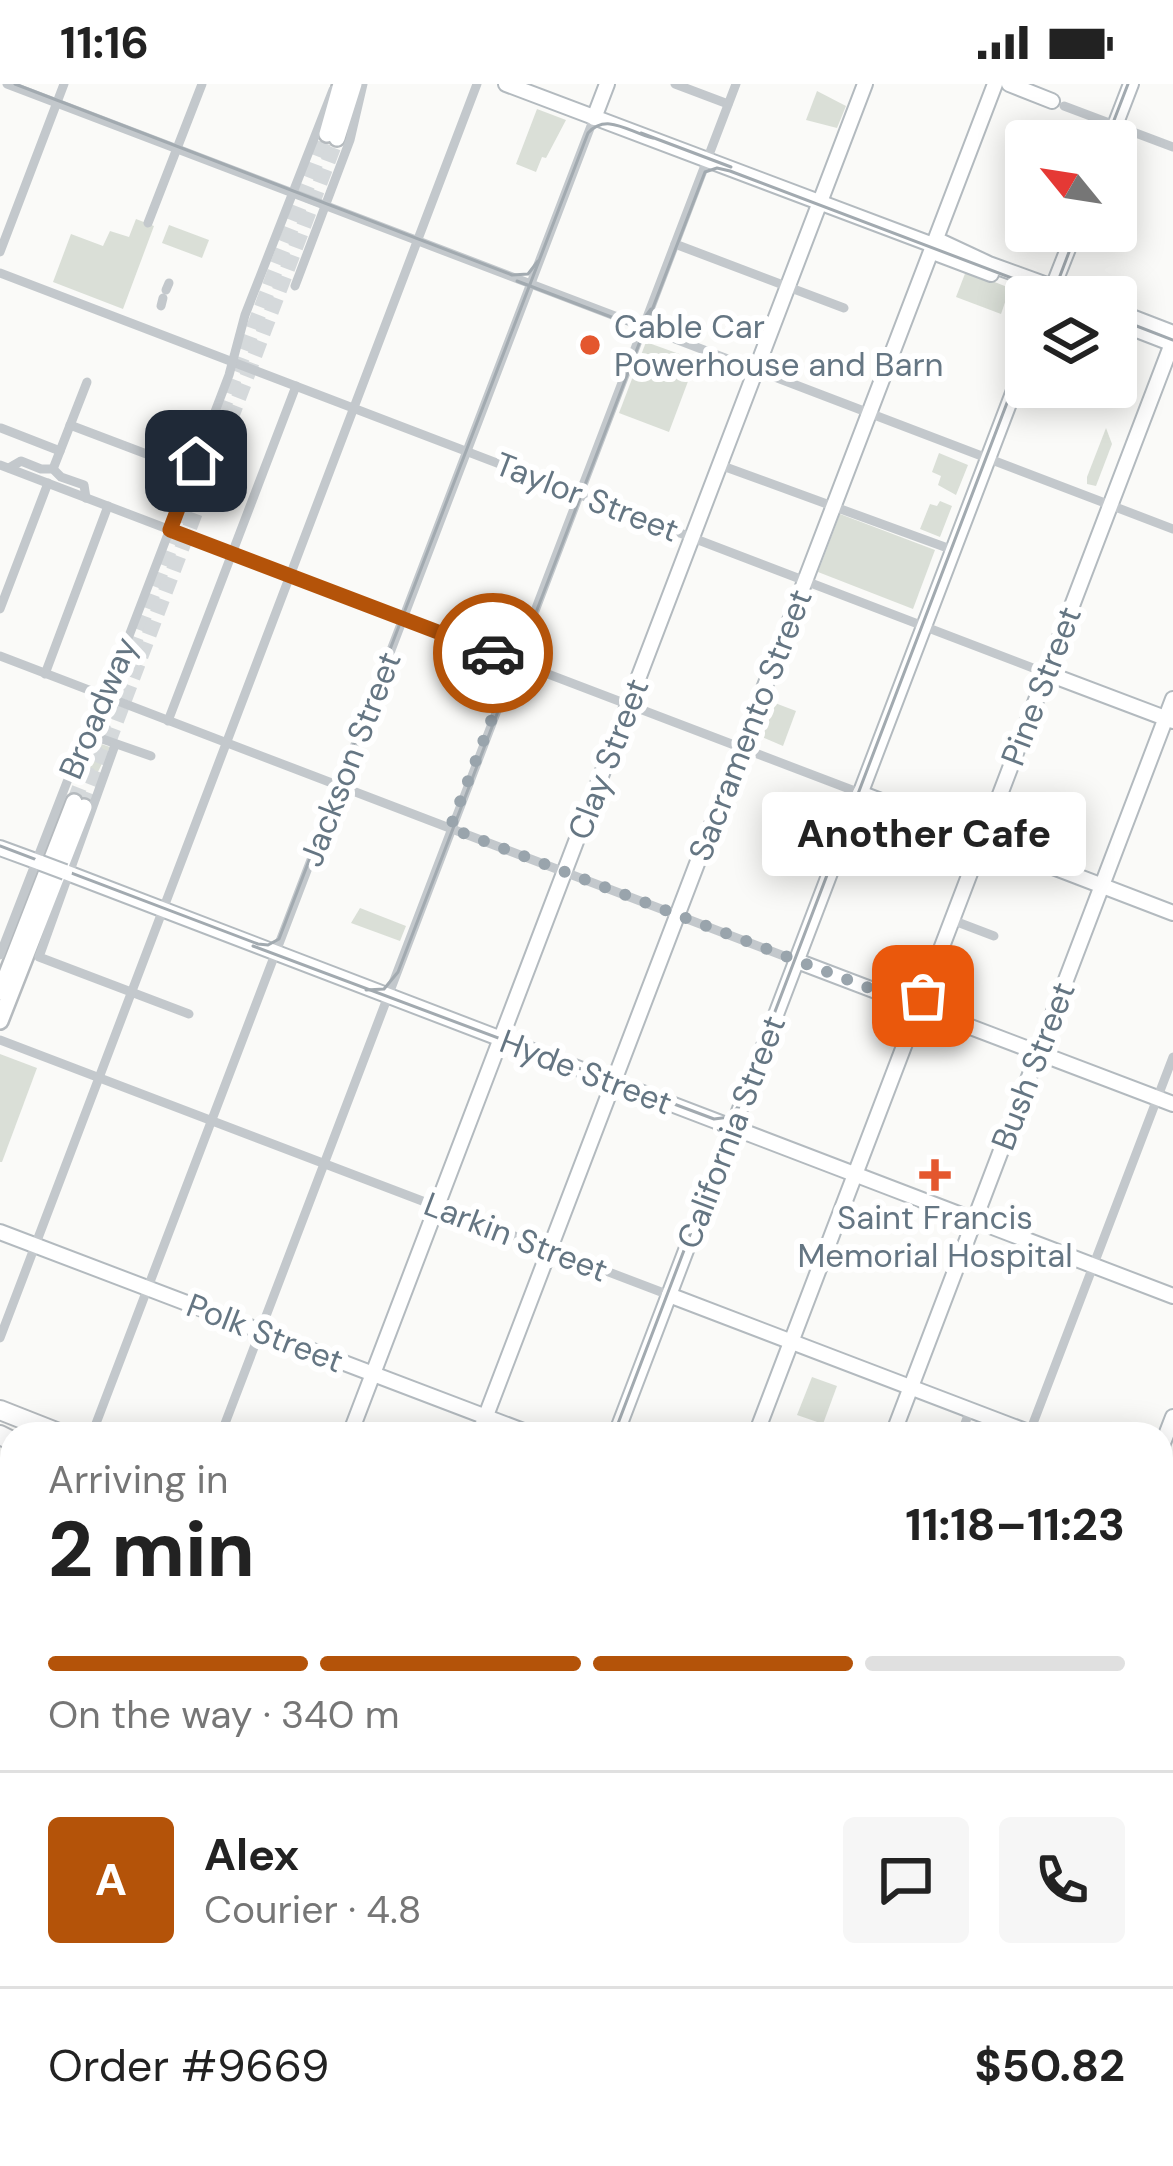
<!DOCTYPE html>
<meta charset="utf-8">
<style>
body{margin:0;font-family:"DM Sans",sans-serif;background:#f6f6f6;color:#222;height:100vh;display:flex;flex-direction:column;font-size:45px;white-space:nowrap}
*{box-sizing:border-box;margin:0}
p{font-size:39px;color:#767676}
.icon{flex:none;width:66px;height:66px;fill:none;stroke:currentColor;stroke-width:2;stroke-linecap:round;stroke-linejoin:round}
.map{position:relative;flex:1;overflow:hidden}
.panel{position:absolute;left:0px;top:1338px;width:1173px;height:744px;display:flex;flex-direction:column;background:#fff;border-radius:36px 36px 0 0;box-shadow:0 6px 30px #0003}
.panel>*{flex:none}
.needle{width:78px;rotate:300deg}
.controls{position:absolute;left:1005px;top:36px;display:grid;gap:24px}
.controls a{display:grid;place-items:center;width:132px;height:132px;border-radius:12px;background:#fff;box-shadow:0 6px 30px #0003;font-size:60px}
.pin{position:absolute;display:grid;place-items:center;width:102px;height:102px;color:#fff;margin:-51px;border-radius:24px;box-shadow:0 6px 18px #0006}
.courier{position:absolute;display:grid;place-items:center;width:120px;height:120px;margin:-60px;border:9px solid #b45309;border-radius:50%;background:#fff;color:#222;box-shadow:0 3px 15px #0007}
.bubble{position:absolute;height:84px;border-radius:12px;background:#fff;box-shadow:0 6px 30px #0003;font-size:39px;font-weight:800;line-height:84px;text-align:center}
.head em{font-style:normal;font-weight:800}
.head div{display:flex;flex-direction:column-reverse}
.head{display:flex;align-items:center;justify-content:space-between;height:204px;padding:0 48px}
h1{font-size:78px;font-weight:800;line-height:90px}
.bar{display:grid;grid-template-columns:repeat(4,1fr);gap:18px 12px;align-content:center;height:144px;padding:0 48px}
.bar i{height:15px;border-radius:9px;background:#e0e0e0}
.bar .active{background:#b45309}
.bar p{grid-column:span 4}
.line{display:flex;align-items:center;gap:30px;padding:0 48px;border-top:3px solid #e0e0e0}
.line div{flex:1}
.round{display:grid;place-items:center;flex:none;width:126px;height:126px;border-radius:12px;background:#f6f6f6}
.status{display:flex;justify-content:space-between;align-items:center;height:84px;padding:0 60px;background:#fff;direction:ltr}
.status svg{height:33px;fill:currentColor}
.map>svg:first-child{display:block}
.green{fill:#dadfd7}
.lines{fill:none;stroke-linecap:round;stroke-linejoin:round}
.primary-tunnel{stroke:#d5d9db;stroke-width:15;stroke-dasharray:15 8;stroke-linecap:butt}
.secondary-casing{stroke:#b3babf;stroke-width:18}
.primary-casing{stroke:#b5babe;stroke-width:20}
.highway-casing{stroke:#b4b9bd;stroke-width:22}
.street{stroke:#c3c8cc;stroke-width:9}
.secondary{stroke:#fff;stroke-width:14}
.primary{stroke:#fff;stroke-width:15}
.highway{stroke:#fff;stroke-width:18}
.tram{stroke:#a2aab0;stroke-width:3}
.secondary-bridge-casing{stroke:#b3babf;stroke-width:18;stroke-linecap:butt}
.secondary-bridge{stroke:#fff;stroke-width:14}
.done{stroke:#99a4ac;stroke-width:12;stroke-dasharray:0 21.6}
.route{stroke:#b45309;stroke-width:15}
.poi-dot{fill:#e4572e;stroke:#fff;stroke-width:4.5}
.labels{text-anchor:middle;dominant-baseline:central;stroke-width:12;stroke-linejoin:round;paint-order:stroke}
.poi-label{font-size:33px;fill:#657683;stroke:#fff;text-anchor:start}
.street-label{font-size:33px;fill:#657683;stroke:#fff}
</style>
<div class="status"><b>11:16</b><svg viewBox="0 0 49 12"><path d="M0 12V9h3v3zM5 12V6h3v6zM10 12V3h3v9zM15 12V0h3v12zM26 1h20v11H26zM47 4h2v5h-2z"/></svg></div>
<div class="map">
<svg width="1173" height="2082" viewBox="0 0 1173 2082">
<rect width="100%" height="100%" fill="#fafaf8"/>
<g class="green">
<polygon points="817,7 846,22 837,44 806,36"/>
<polygon points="537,25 566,36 546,74 542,73 536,88 516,80"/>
<polygon points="136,135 154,142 123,225 53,198 71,150 103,162 110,147 129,153"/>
<polygon points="169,141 209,156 202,174 162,159"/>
<polygon points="966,187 1010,204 1001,230 956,213"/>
<polygon points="646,258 696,276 669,348 619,329"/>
<polygon points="1106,344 1112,360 1096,402 1087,400 1087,393"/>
<polygon points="939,369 968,381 956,411 938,401 941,392 932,388"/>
<polygon points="940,417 952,422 940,453 920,445 930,420 937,422"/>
<polygon points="840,430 935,466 913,525 818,488"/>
<polygon points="775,619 796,627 783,662 762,653"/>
<polygon points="90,656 110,663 96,692 100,695 98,700 75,692"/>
<polygon points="360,824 406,842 400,857 351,839"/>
<polygon points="0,970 37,984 2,1078 0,1078"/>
<polygon points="812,1293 837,1302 823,1340 797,1331"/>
<polygon points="12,1934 12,2070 191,2070 187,2082 0,2082 0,1966"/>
</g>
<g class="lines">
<g class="primary-tunnel">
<polyline points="74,718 327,50"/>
<polyline points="84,723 337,54"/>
</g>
<defs>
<g id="secondary">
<polyline points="506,0 933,161 942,158 989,180 1080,213"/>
<polyline points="1009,0 1052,17"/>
<polyline points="594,34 607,0"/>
<polyline points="1109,57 1131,0"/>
<polyline points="933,161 938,170 991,190"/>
<polyline points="1049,213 1075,147"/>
<polyline points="1116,227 1173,249"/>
<polyline points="1116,238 1173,260"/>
<polyline points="1046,589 1173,637"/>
<polyline points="860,709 1173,829"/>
<polyline points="0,764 41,779"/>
<polyline points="65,788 1173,1212"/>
<polyline points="797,877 1173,1020"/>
<polyline points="0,1148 531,1350"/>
<polyline points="669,1211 1033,1350"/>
<polyline points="350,1350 865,0"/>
<polyline points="479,1350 995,0"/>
<polyline points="616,1350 1026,275"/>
<polyline points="756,1350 1173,257"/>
<polyline points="893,1350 1173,615"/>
<polyline points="1161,1364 1173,1333"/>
<polyline points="1161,1399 1173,1404"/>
<polyline points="0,1531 12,1535"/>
<polyline points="1161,1591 1173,1595"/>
<polyline points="0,1721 12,1726"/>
<polyline points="1161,1722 1173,1690"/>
<polyline points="1161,1974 1173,1978"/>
<polyline points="912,2070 943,2082"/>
<polyline points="336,2082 341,2070"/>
<polyline points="476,2082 481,2070"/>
<polyline points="613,2082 618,2070"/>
<polyline points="750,2082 755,2070"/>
<polyline points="887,2082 892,2070"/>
</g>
<g id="primary">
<polyline points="327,50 341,0"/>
<polyline points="337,54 354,0"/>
<polyline points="0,908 74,718"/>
<polyline points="0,937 84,723"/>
<polyline points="1161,2029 1173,2020"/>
<polyline points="1007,2082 1016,2070"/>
<polyline points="1032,2082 1045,2070"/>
</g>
<g id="highway">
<polyline points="0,1326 61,1350"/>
<polyline points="0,1351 12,1357"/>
<polyline points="1161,1768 1173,1772"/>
<polyline points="1161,1796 1173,1800"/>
</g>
</defs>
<use href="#secondary" class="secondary-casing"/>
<use href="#primary" class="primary-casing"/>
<use href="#highway" class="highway-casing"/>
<g class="street">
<polyline points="7,0 1173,445"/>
<polyline points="675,0 728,20"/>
<polyline points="1064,22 1173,63"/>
<polyline points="148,139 202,0"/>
<polyline points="675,160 844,224"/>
<polyline points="0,168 64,0"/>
<polyline points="0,189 1046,589"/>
<polyline points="295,202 350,56 363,0"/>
<polyline points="166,206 169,199"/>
<polyline points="161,222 163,214"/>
<polyline points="70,341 157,374"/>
<polyline points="1,344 60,367"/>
<polyline points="198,372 229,291 245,231 333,6"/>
<polyline points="0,381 860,709"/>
<polyline points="720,381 953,466"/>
<polyline points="9,384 21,377 41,385 53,385 61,393 84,401 86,414"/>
<polyline points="53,385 87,298"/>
<polyline points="0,525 48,399"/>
<polyline points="0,572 797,877"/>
<polyline points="45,590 108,422"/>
<polyline points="168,637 296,302"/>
<polyline points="91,651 151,672"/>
<polyline points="115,661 39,873 189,930"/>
<polyline points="952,836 994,852"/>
<polyline points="0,871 72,685 91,651 196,377"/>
<polyline points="0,956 669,1211"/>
<polyline points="0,1254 477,0"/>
<polyline points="92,1350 594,34"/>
<polyline points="221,1350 736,0"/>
<polyline points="961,1350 970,1326"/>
<polyline points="1029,1350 1173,973"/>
<polyline points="0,1590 12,1558"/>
<polyline points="1161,1900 1173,1869"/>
<polyline points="0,1929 12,1898"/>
<polyline points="409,2070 441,2082"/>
<polyline points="200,2082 204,2070"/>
</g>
<use href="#secondary" class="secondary"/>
<use href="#primary" class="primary"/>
<use href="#highway" class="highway"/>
<g class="tram">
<polyline points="15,0 512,191 528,190 538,177"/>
<polyline points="641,49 731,83"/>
<polyline points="1106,57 1128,0"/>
<polyline points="517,197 627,239 642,237 651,225"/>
<polyline points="1052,213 1077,147"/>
<polyline points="1116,234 1173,256"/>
<path d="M 0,762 L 258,860 L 268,861 L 279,855 L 588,49 C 607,28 630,49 653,54"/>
<polyline points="253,862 714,1035 730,1033 741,1019"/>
<polyline points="366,906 384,905 398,888 705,88 717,84 730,87 1062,213"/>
<polyline points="614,1350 1026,269"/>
</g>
<defs>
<polyline id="secondary-bridge" points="41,779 65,788"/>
</defs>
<use href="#secondary-bridge" class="secondary-bridge-casing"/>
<use href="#secondary-bridge" class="secondary-bridge"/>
</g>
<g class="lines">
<polyline class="done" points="493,569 514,577 450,744 919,923 923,912"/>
<polyline class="route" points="196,377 170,446 493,569"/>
</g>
<g class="poi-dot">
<circle cx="590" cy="261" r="12"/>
<path d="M929 1073h12v12h12v12h-12v12h-12v-12h-12v-12h12z"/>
</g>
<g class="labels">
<g class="poi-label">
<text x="614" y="242">Cable Car<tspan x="614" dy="38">Powerhouse and Barn</tspan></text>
<text x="935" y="1133" text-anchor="middle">Saint Francis<tspan x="935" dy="38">Memorial Hospital</tspan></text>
</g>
<g class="street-label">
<text transform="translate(587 413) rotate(21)">Taylor Street</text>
<text transform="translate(1041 602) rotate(-69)">Pine Street</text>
<text transform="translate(98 624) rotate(-67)">Broadway</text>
<text transform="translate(750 641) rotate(-69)">Sacramento Street</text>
<text transform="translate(350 675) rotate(-69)">Jackson Street</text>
<text transform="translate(608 675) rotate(-69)">Clay Street</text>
<text transform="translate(1033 982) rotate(-69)">Bush Street</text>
<text transform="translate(586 988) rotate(21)">Hyde Street</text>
<text transform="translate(731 1048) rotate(-69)">California Street</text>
<text transform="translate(516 1153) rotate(21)">Larkin Street</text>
<text transform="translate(265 1249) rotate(21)">Polk Street</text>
</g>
</g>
</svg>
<div class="controls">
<a><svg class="needle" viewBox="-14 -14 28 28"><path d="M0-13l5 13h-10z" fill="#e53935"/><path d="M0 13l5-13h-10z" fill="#767676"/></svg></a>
<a><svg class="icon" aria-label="layers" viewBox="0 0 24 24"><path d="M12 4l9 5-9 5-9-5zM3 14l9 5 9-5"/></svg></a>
</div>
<div class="pin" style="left:923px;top:912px;background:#ea580c"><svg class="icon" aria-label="bag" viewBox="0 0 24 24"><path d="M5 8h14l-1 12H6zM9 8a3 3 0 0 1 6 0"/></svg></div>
<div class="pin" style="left:196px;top:377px;background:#1f2937"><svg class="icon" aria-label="home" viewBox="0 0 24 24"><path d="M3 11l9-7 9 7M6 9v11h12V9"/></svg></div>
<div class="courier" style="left:493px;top:569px"><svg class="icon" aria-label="car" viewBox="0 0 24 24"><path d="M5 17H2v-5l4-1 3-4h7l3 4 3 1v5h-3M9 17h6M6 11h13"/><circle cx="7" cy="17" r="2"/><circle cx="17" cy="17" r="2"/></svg></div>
<div class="bubble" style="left:762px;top:708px;width:324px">Another Cafe</div>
<section class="panel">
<div class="head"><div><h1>2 min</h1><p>Arriving in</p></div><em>11:18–11:23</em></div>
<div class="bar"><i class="active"></i><i class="active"></i><i class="active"></i><i></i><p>On the way · 340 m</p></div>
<div class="line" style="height:216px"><b class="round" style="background:#b45309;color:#fff">A</b><div><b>Alex</b><p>Courier · 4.8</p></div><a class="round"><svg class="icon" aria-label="chat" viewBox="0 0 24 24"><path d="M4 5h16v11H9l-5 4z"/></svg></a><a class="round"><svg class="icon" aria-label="phone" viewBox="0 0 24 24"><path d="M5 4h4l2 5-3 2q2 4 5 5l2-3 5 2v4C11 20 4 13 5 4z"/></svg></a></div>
<div class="line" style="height:156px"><div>Order #9669</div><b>$50.82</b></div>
</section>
</div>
